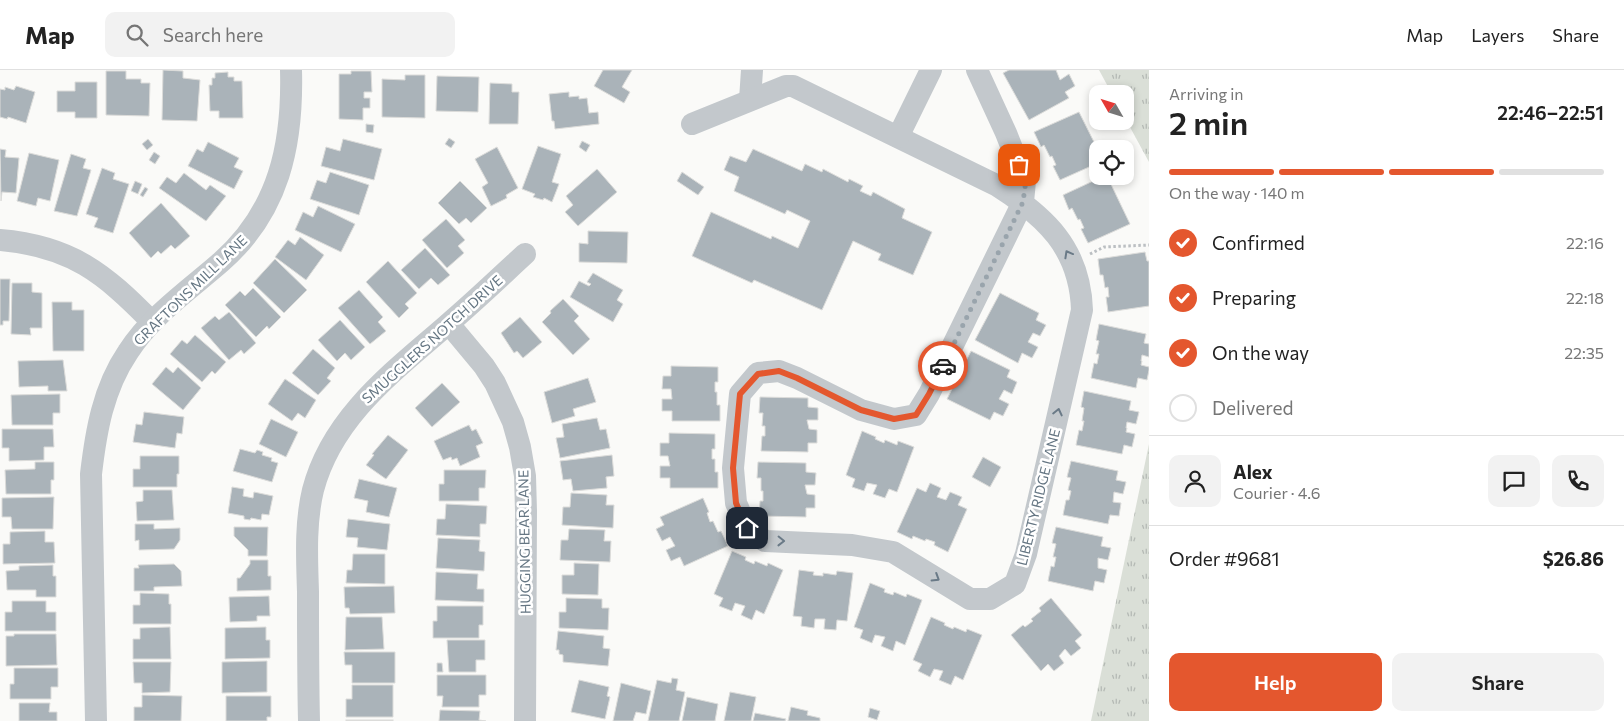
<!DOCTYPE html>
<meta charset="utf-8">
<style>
body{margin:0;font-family:Commissioner,sans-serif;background:#f2f2f2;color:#222;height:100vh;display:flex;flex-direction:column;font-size:19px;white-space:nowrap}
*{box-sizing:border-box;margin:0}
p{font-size:16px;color:#767676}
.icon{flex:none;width:28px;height:28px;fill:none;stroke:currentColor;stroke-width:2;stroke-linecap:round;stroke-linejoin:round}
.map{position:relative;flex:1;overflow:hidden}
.panel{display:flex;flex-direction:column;background:#fff;width:475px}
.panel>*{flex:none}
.needle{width:32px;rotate:309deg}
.buttons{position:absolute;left:1089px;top:15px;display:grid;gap:10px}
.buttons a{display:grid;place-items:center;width:45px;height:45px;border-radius:10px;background:#fff;box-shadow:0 2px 8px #0003;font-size:25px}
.pin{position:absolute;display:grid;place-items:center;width:42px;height:42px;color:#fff;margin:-21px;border-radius:10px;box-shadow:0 2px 8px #0006}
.courier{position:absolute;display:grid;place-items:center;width:50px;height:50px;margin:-25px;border:4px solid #e4572e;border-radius:50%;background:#fff;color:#222;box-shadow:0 1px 6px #0007}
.summary em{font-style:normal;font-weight:600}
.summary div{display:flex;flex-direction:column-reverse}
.summary{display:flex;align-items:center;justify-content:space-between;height:85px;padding:0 20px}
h1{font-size:32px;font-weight:600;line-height:38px}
.bar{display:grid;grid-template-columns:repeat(4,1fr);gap:8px 5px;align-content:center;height:60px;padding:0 20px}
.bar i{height:6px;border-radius:4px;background:#e0e0e0}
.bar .on{background:#e4572e}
.bar p{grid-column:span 4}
.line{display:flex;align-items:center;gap:12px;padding:0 20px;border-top:1px solid #e0e0e0}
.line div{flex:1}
.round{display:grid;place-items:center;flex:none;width:52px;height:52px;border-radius:10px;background:#f2f2f2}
ol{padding:0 20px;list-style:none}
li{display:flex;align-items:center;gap:15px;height:55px}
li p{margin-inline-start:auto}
li .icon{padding:5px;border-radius:50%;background:#e4572e;color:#fff;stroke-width:4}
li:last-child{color:#767676}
li i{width:28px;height:28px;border:2px solid #e0e0e0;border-radius:50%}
.cta{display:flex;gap:10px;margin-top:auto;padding:10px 20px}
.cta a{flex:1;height:58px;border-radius:10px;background:#e4572e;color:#fff;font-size:20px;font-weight:600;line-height:58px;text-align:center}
.cta a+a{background:#f2f2f2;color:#222}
header{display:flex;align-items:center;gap:30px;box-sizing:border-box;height:70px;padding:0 25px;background:#fff;border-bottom:1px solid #e0e0e0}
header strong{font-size:24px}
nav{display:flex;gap:28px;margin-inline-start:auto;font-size:18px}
.search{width:350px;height:45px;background:#f2f2f2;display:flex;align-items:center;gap:12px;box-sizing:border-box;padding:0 18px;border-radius:10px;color:#767676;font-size:19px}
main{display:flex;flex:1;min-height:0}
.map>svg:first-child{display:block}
.grass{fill:url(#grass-tufts)}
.building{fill:#aab3b9;stroke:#dcdcda}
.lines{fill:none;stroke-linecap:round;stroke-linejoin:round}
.path{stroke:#bbbfc2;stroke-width:3;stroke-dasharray:2.5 2.5;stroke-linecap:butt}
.minor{stroke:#c3c8cc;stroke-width:22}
.oneway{stroke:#6a7a87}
.done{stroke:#99a4ac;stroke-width:5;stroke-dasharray:0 9}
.route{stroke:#e4572e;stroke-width:6}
.labels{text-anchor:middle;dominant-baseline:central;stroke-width:5;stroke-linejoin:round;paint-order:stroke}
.street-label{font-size:14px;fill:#657683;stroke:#fff}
</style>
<header>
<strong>Map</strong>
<div class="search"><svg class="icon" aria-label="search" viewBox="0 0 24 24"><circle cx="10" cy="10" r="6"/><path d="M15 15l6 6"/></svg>Search here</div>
<nav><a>Map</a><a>Layers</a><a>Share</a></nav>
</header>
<main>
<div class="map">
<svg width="1149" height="651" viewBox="0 0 1149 651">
<defs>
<pattern id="grass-tufts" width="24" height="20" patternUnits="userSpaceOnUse" patternTransform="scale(1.25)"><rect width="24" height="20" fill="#dadfd7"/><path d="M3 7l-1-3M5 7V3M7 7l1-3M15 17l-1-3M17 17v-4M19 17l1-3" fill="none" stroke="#b4b9b4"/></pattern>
</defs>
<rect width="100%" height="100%" fill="#fafaf8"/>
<g class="grass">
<polygon points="1099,0 1149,0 1149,92 1125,48 1125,24 1112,24"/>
<polygon points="1149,374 1149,651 1091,651"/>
</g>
<g class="building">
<polygon points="163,0 183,1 183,8 200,10 197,51 162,50"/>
<polygon points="603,0 632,0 622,17 630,22 624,33 594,16"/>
<polygon points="1009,0 1056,0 1060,10 1069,4 1075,16 1065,22 1069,28 1029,50 1003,3"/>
<polygon points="106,1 126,1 126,9 141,9 141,13 150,13 149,46 106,45"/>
<polygon points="351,1 371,1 372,22 364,22 364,28 370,28 370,38 363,38 363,50 339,49 339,4 351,4"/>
<polygon points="228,2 228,7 234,7 234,11 242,11 243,48 219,48 219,41 210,41 209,15 212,15 212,8 215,8 215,3"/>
<polygon points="405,5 425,5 425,48 382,47 382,9 405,10"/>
<polygon points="437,6 479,7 478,42 436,41"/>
<polygon points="75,12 97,12 97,48 75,48 75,42 57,42 57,21 75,21"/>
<polygon points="490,13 512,14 512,22 519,22 518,54 489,54"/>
<polygon points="16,16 35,22 26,53 8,47 7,49 0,47 0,19 5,20 5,17 14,20"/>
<polygon points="569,22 569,27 579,26 579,29 587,28 589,43 598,42 599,54 555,59 554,51 552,51 549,24"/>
<polygon points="1079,42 1098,80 1098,93 1060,110 1053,96 1056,95 1052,86 1050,87 1044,75 1041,77 1034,62"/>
<polygon points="366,54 374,55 373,63 366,62"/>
<polygon points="449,68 455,72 451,78 445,74"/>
<polygon points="148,69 153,75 147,80 142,74"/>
<polygon points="343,69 382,79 374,110 321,96 326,77 340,81"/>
<polygon points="582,71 590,75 586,82 579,77"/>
<polygon points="208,72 239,88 234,97 243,101 234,119 188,96 197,79 203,82"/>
<polygon points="538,76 561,84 552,112 559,114 552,132 544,128 543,130 533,127 535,124 522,119"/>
<polygon points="497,77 518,118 506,125 507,128 491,136 482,117 488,113 475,89"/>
<polygon points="0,79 6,80 5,87 19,88 16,123 2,122 1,131"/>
<polygon points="753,79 802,101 805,94 822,102 823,99 848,112 849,109 863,116 860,121 871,126 873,122 905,139 902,148 932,162 913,205 878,190 881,184 853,171 822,240 754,210 752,213 692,186 711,142 771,169 772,166 798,178 810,151 787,140 785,144 734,121 739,107 724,100 730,86 746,92"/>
<polygon points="154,82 160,86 155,94 149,90"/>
<polygon points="29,83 59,90 50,131 38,128 36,136 17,131"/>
<polygon points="71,84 86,89 83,98 91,100 77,146 54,141"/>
<polygon points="102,98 115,103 113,109 129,114 113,163 94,157 98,148 86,144"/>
<polygon points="597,99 617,122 578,156 565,142 573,135 566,126"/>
<polygon points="330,102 369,115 359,145 310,129 317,110 326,113"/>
<polygon points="682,102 704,117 698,125 677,111"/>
<polygon points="184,103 206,120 210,115 226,126 206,151 159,118 167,107 176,113"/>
<polygon points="1104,106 1107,106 1130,154 1088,173 1081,159 1084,158 1080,149 1078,150 1072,138 1069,140 1063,125"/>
<polygon points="135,111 142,114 138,124 131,121"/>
<polygon points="460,111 487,138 471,153 466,148 459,154 438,133"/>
<polygon points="145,117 148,119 143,127 140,125"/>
<polygon points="161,133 190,166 175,179 171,175 161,184 158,181 151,188 129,163"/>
<polygon points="318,136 355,154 341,182 295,160 303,142 313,147"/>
<polygon points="446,149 465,170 458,176 464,183 447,198 422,170"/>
<polygon points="588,161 628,162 627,193 579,192 579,173 588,174"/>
<polygon points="300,167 324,185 306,210 275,187 288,170 295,175"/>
<polygon points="425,178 450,205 438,215 431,208 419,219 401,200"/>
<polygon points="1145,182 1147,191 1149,191 1149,236 1108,242 1106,227 1109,227 1108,217 1105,218 1103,205 1100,205 1098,189"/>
<polygon points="275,189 307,220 284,243 253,213"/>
<polygon points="388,191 417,223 405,234 409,238 399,248 366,212"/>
<polygon points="593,203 623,220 617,230 623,234 613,252 570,227 579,211 589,216 591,214 587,212"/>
<polygon points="0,209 10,209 9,251 3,251 3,255 0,255"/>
<polygon points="12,213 32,213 32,222 42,223 42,258 30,258 31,265 11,264"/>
<polygon points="253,218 281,247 269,259 267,256 256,267 225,235 240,221 245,226"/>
<polygon points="359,220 383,247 378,252 386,261 370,274 338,238"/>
<polygon points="1000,223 1039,243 1036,250 1046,255 1040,266 1033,263 1028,272 1038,277 1032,288 1022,283 1018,293 975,270"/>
<polygon points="563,229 579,246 574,251 590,269 573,285 542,252 551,243 550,241"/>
<polygon points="52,232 72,232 72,240 84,240 84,281 53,281"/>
<polygon points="229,242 256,273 244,284 241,280 229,290 201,258 215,246 219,250"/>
<polygon points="520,247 542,272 523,288 517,281 514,283 501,263"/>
<polygon points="340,250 365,277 351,290 345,283 337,291 318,270"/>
<polygon points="1099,254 1146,264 1144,273 1149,274 1149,287 1142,285 1141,291 1142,291 1141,295 1149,297 1149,300 1147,310 1138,308 1136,318 1091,308 1094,293 1097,294 1099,284 1096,284 1099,271 1096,270"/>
<polygon points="195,265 226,292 215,304 212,301 202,312 170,284 182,270 187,274"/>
<polygon points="313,279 335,298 327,308 331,311 318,325 292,303"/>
<polygon points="971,281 1010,300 1007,307 1017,312 1012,324 1004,320 999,329 1009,334 1003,346 994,342 990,350 947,329"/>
<polygon points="63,290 67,321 48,321 48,316 19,317 18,291"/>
<polygon points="671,296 718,297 718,312 715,312 715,322 717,322 717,335 720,335 720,351 672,351 672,341 662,341 662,329 672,329 671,319 662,319 663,306 671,306"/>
<polygon points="166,297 173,303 178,297 201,318 183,340 152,314"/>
<polygon points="588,308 596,332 573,339 575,346 552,353 544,322"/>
<polygon points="285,309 316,330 305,348 298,343 292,351 268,334"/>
<polygon points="442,313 460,332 432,357 415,338"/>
<polygon points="1084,321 1131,331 1129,340 1139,342 1136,354 1127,352 1126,358 1127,358 1126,362 1135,364 1132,377 1124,375 1122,384 1076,375 1079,360 1082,361 1084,351 1082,351 1084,338 1081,337"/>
<polygon points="60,324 60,343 53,343 53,355 12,355 11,325"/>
<polygon points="760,327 808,328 808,337 818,338 818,350 807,350 809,359 817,360 817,373 808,373 808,382 761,381 762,366 765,366 765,356 762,356 763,343 759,343"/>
<polygon points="144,342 184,347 182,364 177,363 175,378 133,372 136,354 142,355"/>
<polygon points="597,348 600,360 606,359 610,378 560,388 556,368 564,367 562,354"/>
<polygon points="271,349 298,362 286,387 259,374"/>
<polygon points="469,355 472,361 476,359 483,373 476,376 480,387 460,396 457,388 452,390 451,387 443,390 434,371"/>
<polygon points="2,359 53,359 54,377 44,377 44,390 9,391 9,378 2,378"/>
<polygon points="862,361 876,367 875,369 884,373 885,370 897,375 898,371 914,377 897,422 889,419 885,428 873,424 877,415 867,413 864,421 852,417 855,409 846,405"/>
<polygon points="669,363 715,364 715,379 712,379 712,389 715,389 715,402 718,402 718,418 670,418 670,408 660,408 660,396 670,396 668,386 660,386 660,373 669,373"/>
<polygon points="388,365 408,380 386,409 366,395 374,385 372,384"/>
<polygon points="240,379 255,383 257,380 263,382 262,385 272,388 271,391 278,393 272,412 233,401"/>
<polygon points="612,385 614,406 606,407 607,418 573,421 571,409 563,410 560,391"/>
<polygon points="140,386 179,386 179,404 177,404 177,417 133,417 133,399 140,399"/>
<polygon points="983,387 1001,397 990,417 972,407"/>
<polygon points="1071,391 1118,401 1116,410 1126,412 1123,424 1114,422 1113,432 1121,433 1119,446 1110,445 1108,454 1063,445 1066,430 1069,430 1071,421 1068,420 1071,408 1067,407"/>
<polygon points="35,392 54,392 54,410 51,410 51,424 6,424 5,400 35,399"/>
<polygon points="758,392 806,393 806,402 816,403 815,415 805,415 807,424 815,425 815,438 806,438 806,447 759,446 760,431 763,431 763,421 761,421 761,408 757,408"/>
<polygon points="444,400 486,400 485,418 479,418 479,431 439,431 439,414 444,414"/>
<polygon points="359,409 397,418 389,447 366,442 368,431 354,428"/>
<polygon points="930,413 941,418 937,427 946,430 950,422 962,427 958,435 967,439 948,482 934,475 935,472 926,469 925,471 913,466 912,469 897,462 917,418 926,422"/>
<polygon points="232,417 244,419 243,426 253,428 254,422 273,426 269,445 262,444 261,450 251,448 250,450 244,449 244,446 228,443"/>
<polygon points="143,420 172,420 174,450 137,451 136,432 143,431"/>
<polygon points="571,423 607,425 606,435 614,435 613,458 562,455 563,437 570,437"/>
<polygon points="54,427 53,459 12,459 11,447 2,447 2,428"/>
<polygon points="703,428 709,442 707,443 710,452 713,451 718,462 721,461 728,476 684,496 680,487 671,491 666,480 675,476 670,467 662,471 656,459 664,455 660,447"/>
<polygon points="446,434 487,436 486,454 480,454 480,467 436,465 437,449 445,449"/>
<polygon points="348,449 390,454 387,480 357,477 358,468 346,467"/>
<polygon points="135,454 154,454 154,459 180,458 180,470 174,479 139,480 139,470 135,471"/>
<polygon points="234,457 268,457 267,486 248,486 248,480 234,466"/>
<polygon points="1056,457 1103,467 1101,476 1111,478 1108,490 1098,488 1098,498 1107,500 1104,513 1095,511 1093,521 1048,511 1051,496 1054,497 1056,487 1053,487 1056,474 1052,473"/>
<polygon points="569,459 605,460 604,471 611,471 610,492 560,490 561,470 568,470"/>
<polygon points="45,461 45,472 54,472 55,493 3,494 3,474 10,474 10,462"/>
<polygon points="438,468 480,470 479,481 485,482 484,501 436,498"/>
<polygon points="732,481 746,487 745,490 754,494 755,491 767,496 768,493 783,500 764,544 756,540 752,550 741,545 745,536 735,533 732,541 719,536 723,528 714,524"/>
<polygon points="353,484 385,484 385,514 346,513 347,500 352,500"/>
<polygon points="250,490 268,490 268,506 271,506 271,520 237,521 237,508 240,508 250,494"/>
<polygon points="574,493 599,494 598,525 562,524 562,505 574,505"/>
<polygon points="174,494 181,501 182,516 154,517 154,521 134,521 134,498 139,498 138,495"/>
<polygon points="53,495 53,506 56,506 56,527 36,527 36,520 7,520 6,501 19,500 19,496"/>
<polygon points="799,500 814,502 813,505 823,506 823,503 836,505 837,501 853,503 847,551 837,550 836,560 824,559 825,549 815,549 814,558 801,556 802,547 793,546"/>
<polygon points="436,502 478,504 477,519 484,519 484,532 435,530"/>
<polygon points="870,513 885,519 884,522 893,525 894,522 906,527 907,524 922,530 905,575 896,571 893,581 881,576 885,567 875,565 872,573 860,568 863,560 854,557"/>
<polygon points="394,516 395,543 350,544 349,538 345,538 344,517"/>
<polygon points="140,523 169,524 169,534 171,534 171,554 133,554 133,535 140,535"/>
<polygon points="269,526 270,546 257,546 257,551 230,552 229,527"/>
<polygon points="566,528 602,529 602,538 609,538 608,560 559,558 559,542 566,542"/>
<polygon points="1051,528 1082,565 1075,571 1081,578 1071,586 1065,579 1059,586 1064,593 1054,601 1048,594 1041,601 1011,565 1023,555 1025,557 1033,551 1031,549 1041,541 1039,538"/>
<polygon points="12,531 46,531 46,542 56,542 56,561 5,561 5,542 12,542"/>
<polygon points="437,536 483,536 483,555 479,555 479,568 433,568 433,551 437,551"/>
<polygon points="346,547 382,547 384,579 345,580"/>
<polygon points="931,547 945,553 944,555 953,559 954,557 966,562 967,559 982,565 963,610 955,606 951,615 939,610 943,601 934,599 930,607 918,601 922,594 913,590"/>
<polygon points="170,557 171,589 133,589 133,569 140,569 140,558"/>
<polygon points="266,557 266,570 270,570 270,588 225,589 225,558"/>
<polygon points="558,561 604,566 603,578 610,579 608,596 563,592 563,585 559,584 559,580 556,580"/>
<polygon points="14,564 56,564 57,595 6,596 6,566 14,566"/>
<polygon points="447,570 485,570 485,590 476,590 476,602 449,602"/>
<polygon points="344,582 395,582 395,613 352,613 352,595 345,595"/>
<polygon points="267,591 267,622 222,623 222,592"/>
<polygon points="133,592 171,592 170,622 142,623 142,613 134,613"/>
<polygon points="437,593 442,593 443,602 437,602"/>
<polygon points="14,598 58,598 58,617 51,617 51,629 10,629 10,614 14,614"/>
<polygon points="437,605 486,605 486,625 479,625 479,637 442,637 443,626 437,626"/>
<polygon points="672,608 678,609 676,620 685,622 679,651 648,651 657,610 671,613"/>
<polygon points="579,610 609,617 607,626 610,627 605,649 571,642"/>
<polygon points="621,613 651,621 646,644 636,642 633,651 613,651"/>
<polygon points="352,615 393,615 393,647 346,647 346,629 352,629"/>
<polygon points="730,622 756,627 751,651 724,651"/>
<polygon points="142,625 182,626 181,651 134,651 134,637 142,637"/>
<polygon points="226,626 271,626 271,647 267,647 267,651 226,651"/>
<polygon points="687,627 718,634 715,651 682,651"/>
<polygon points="19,633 50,633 49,642 57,642 57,651 19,651"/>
<polygon points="791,637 808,641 807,645 820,648 820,651 788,651"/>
<polygon points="870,638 880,641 877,650 868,647"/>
<polygon points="440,640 480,641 479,650 486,651 439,651"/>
<polygon points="755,643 786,649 785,651 753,651"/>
<rect x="346" y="650" width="47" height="1"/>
</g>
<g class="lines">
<polyline class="path" points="1090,184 1104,177 1149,175"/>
<g class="minor">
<polyline points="750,30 752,0"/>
<path d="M 692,54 L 786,16 L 793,16 L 996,115 C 1045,146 1080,178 1082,240 L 1026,484 L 1015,514 L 990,529 L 970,529 L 893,482 L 852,475 L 765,471 L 747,458 L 736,433 L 733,398 L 740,324 L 758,303 L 779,301 L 797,308 L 861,340 L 894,349 L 916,345 L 929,324 L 1023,132 L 1025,111 L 1006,63 L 977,0"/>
<polyline points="898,67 931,0"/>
<path d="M 0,170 C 71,176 104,203 152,252"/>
<polyline points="449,254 484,296 495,313 513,352 520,377 525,406 526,441 525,651"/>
<path d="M 96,651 L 91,404 C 96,361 103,319 128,282 C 151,246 189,220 221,192 C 279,141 293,75 291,0"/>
<path d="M 309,651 C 308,608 308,565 308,522 C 307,489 305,453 313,420 C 332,347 393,302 447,255 C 474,232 499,208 525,184"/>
</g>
</g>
<defs><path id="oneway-chevron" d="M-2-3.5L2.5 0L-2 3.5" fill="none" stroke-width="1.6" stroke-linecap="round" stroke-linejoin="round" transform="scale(1.25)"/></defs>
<g class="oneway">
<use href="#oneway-chevron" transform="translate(1068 184) rotate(-119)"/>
<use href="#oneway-chevron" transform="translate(1058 342) rotate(-77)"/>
<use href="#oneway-chevron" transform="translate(781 471) rotate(1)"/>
<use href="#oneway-chevron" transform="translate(936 508) rotate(32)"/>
</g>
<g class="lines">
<polyline class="done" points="943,296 1023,132 1026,110 1019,95"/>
<polyline class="route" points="747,458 736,433 733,398 740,324 758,304 779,301 797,308 861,340 894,349 916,345 929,324 943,296"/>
</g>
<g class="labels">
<g class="street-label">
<text transform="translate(190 220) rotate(-44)">GRAFTONS MILL LANE</text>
<text transform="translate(432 269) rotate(-42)">SMUGGLERS NOTCH DRIVE</text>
<text transform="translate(1038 427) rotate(-76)">LIBERTY RIDGE LANE</text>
<text transform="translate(524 472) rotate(-91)">HUGGING BEAR LANE</text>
</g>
</g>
</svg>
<div class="buttons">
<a><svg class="needle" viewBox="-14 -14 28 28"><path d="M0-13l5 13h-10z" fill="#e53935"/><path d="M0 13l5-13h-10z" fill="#767676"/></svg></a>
<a><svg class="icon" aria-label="locate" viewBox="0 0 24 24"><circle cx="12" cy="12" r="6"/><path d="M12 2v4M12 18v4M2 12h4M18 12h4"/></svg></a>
</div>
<div class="pin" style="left:1019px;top:95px;background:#ea580c"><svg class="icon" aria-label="bag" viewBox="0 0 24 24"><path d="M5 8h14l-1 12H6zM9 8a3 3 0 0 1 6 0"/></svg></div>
<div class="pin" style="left:747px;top:458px;background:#1f2937"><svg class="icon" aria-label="home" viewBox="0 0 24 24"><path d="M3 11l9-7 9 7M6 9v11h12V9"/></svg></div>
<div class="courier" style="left:943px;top:296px"><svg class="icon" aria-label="car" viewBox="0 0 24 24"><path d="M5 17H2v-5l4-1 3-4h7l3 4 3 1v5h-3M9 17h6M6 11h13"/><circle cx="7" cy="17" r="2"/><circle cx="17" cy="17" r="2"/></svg></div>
</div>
<section class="panel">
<div class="summary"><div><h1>2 min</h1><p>Arriving in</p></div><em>22:46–22:51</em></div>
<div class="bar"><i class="on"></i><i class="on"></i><i class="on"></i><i></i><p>On the way · 140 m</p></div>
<ol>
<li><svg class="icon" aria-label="check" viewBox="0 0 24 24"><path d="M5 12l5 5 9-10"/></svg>Confirmed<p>22:16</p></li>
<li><svg class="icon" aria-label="check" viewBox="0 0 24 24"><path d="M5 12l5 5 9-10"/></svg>Preparing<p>22:18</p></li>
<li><svg class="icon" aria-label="check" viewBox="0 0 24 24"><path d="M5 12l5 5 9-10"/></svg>On the way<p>22:35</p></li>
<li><i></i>Delivered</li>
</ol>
<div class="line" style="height:90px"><a class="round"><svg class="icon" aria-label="person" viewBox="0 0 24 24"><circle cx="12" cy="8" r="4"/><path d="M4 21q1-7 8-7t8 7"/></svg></a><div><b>Alex</b><p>Courier · 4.6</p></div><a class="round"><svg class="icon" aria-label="chat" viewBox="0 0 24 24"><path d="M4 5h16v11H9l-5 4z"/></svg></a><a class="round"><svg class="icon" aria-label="phone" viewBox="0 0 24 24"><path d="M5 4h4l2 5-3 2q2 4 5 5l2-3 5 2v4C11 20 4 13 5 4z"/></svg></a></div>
<div class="line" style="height:65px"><div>Order #9681</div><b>$26.86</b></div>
<div class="cta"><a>Help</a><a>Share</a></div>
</section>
</main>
